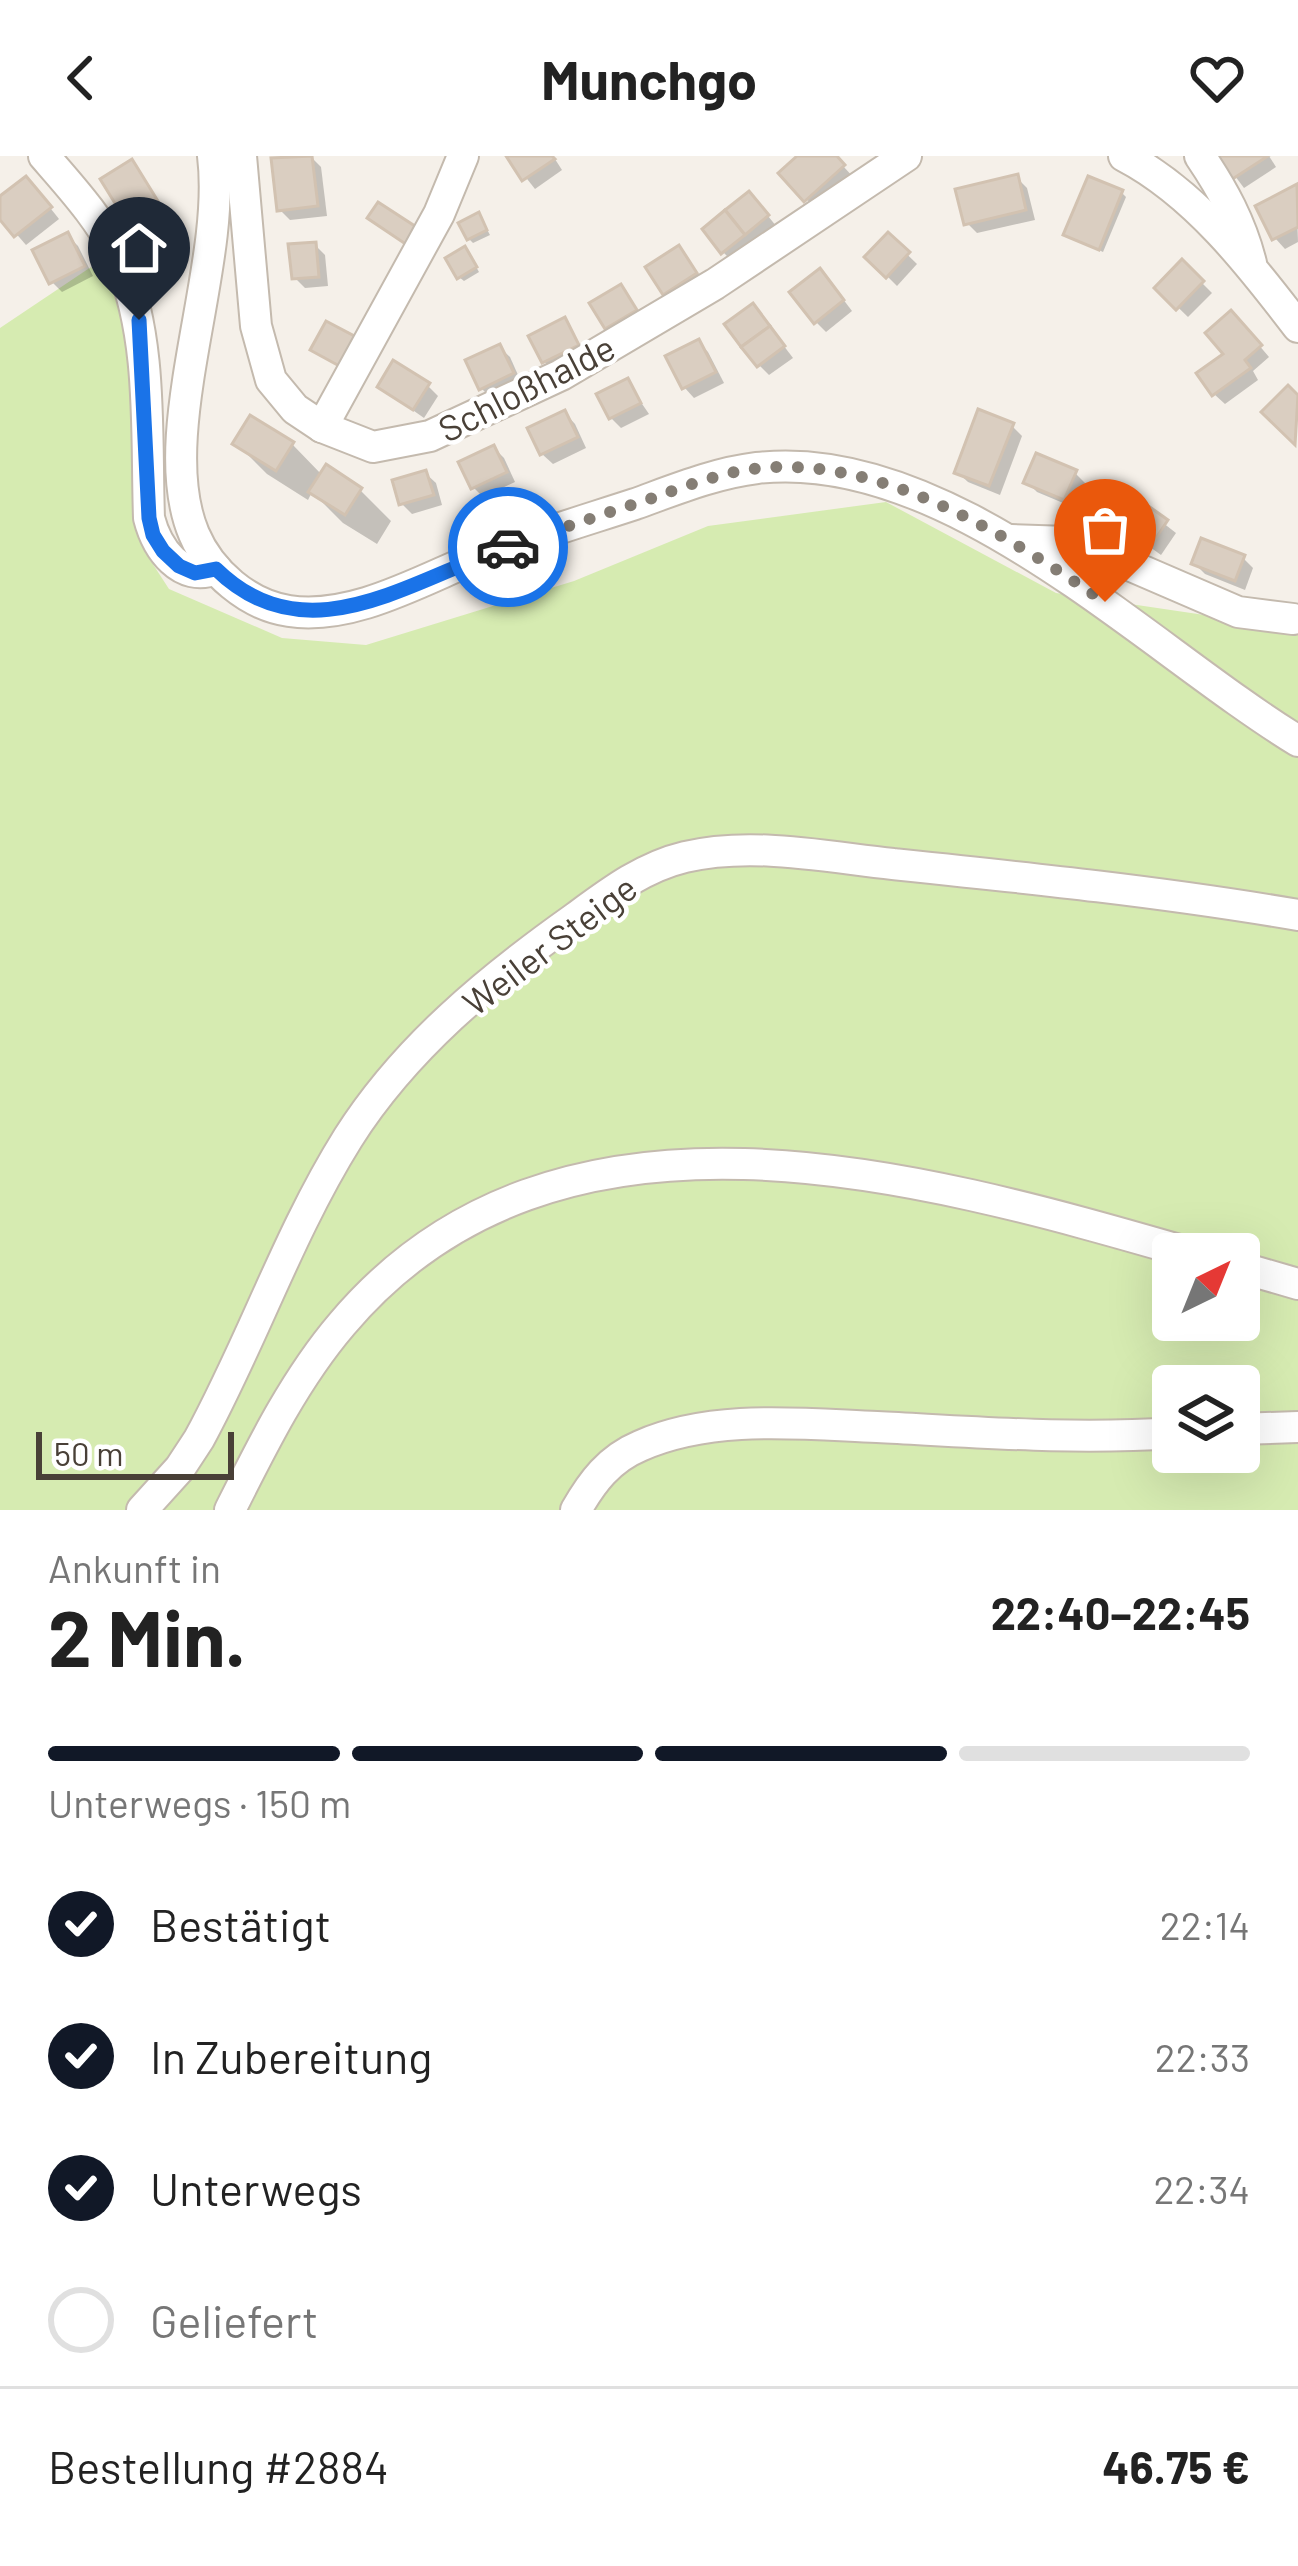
<!DOCTYPE html>
<html lang="de">
<meta charset="utf-8">
<style>
body{margin:0;font-family:Barlow,sans-serif;background:#f2f2f2;color:#222;height:100vh;display:flex;flex-direction:column;font-size:45px;white-space:nowrap}
*{box-sizing:border-box;margin:0}
p{font-size:39px;color:#767676}
.icon{flex:none;width:66px;height:66px;fill:none;stroke:currentColor;stroke-width:2;stroke-linecap:round;stroke-linejoin:round}
.map{position:relative;height:1354px;overflow:hidden}
.sheet{display:flex;flex-direction:column;background:#fff;flex:1}
.sheet>*{flex:none}
.needle{width:78px;rotate:43deg}
.controls{position:absolute;left:1152px;top:1077px;display:grid;gap:24px}
.controls a{display:grid;place-items:center;width:108px;height:108px;border-radius:12px;background:#fff;box-shadow:0 12px 48px #0002;font-size:60px}
.scale{position:absolute;left:36px;bottom:30px;width:198px;box-sizing:border-box;padding-left:12px;border:6px solid #494037;border-top:0;font-size:33px;line-height:42px;white-space:nowrap;color:#494037;-webkit-text-stroke:9px #fff;paint-order:stroke}
.pin{position:absolute;display:grid;place-items:center;width:102px;height:102px;color:#fff;margin:-123px -51px;border-radius:50% 50% 50% 0;rotate:-45deg;box-shadow:0 0 12px #0007}
.pin .icon{rotate:45deg}
.courier{position:absolute;display:grid;place-items:center;width:120px;height:120px;margin:-60px;border:9px solid #1a73e8;border-radius:50%;background:#fff;color:#222;box-shadow:0 3px 15px #0007}
.head em{font-style:normal;font-weight:700}
.head div{display:flex;flex-direction:column-reverse}
.head{display:flex;align-items:center;justify-content:space-between;height:204px;padding:0 48px}
h1{font-size:78px;font-weight:700;line-height:90px}
.bar{display:grid;grid-template-columns:repeat(4,1fr);gap:18px 12px;align-content:center;height:144px;padding:0 48px}
.bar i{height:15px;border-radius:9px;background:#e0e0e0}
.bar .current{background:#111827}
.bar p{grid-column:span 4}
.line{display:flex;align-items:center;gap:30px;padding:0 48px;border-top:3px solid #e0e0e0}
.line div{flex:1}
ol{padding:0 48px;list-style:none}
li{display:flex;align-items:center;gap:36px;height:132px}
li p{margin-inline-start:auto}
li .icon{padding:12px;border-radius:50%;background:#111827;color:#fff;stroke-width:4}
li:last-child{color:#767676}
li i{width:66px;height:66px;border:6px solid #e0e0e0;border-radius:50%}
header{display:flex;justify-content:space-between;align-items:center;height:156px;padding:0 48px;background:#fff;font-size:54px;font-weight:700}
.map>svg:first-child{display:block}
.green{fill:#d6ebb1;fill-rule:evenodd}
.shadow{fill:#0003}
.building{fill:#dacec1;stroke:#d2c2b1;stroke-width:3}
.lines{fill:none;stroke-linecap:round;stroke-linejoin:round}
.minor-casing{stroke:#c4baae;stroke-width:34}
.minor{stroke:#fff;stroke-width:30}
.done{stroke:#857e75;stroke-width:12;stroke-dasharray:0 21.6}
.route{stroke:#1a73e8;stroke-width:15}
.labels{text-anchor:middle;dominant-baseline:central;stroke-width:9;stroke-linejoin:round;paint-order:stroke}
.street-label{font-size:36px;fill:#494037;stroke:#fff}
</style>
<header><svg class="icon" aria-label="back" viewBox="0 0 24 24"><path d="M15 5l-7 7 7 7"/></svg>Munchgo<svg class="icon" aria-label="heart" viewBox="0 0 24 24"><path d="M12 20l-8-8c-3-5 5-10 8-4 3-6 11-1 8 4z"/></svg></header>
<div class="map">
<svg width="1298" height="1354" viewBox="0 0 1298 1354">
<rect width="100%" height="100%" fill="#f5f0e9"/>
<path class="green" d="M 91,111 L 118,141 L 133,236 L 137,332 L 145,396 L 169,433 L 282,482 L 366,489 L 574,425 L 708,370 L 886,346 L 1056,437 L 1245,465 L 1298,465 L 1298,1354 L 0,1354 L 0,172 ZM 1173,1098 L 1239,1098 L 1239,1164 L 1173,1164 ZM 1173,1230 L 1239,1230 L 1239,1296 L 1173,1296 Z"/>
<g class="shadow">
<polygon points="509,0 553,0 562,14 535,33"/>
<polygon points="801,0 834,0 853,21 817,54 782,17"/>
<polygon points="1220,0 1269,0 1276,11 1244,32"/>
<polygon points="311,1 321,11 327,60 290,64 280,54"/>
<polygon points="132,7 169,61 142,78 131,68"/>
<polygon points="1017,22 1027,32 1035,64 977,77 967,67"/>
<polygon points="1296,32 1298,86 1285,93 1275,82"/>
<polygon points="36,34 59,63 26,89 0,59 0,44"/>
<polygon points="1122,37 1126,41 1103,96 1067,79"/>
<polygon points="759,49 777,71 733,106 723,96"/>
<polygon points="482,64 490,79 473,87 469,83"/>
<polygon points="67,79 78,90 93,120 62,136 52,126"/>
<polygon points="888,80 917,108 897,130 868,101"/>
<polygon points="315,89 325,99 328,130 305,132 295,122"/>
<polygon points="679,93 705,128 675,147 665,137"/>
<polygon points="469,98 479,116 464,125 459,121"/>
<polygon points="1182,107 1212,137 1188,161 1158,132"/>
<polygon points="830,126 852,155 826,176 816,166"/>
<polygon points="621,132 645,165 617,182 607,172"/>
<polygon points="762,161 793,202 769,219 759,209"/>
<polygon points="564,165 587,199 554,216 544,205"/>
<polygon points="1241,168 1269,201 1253,215 1258,224 1225,248 1214,238"/>
<polygon points="698,186 708,196 724,227 694,242 684,231"/>
<polygon points="499,191 510,201 522,228 491,242 481,232"/>
<polygon points="627,226 649,258 621,272 611,262"/>
<polygon points="428,230 438,240 424,262 380,231"/>
<polygon points="565,257 575,268 586,292 553,308 542,298"/>
<polygon points="1012,270 1022,280 1000,339 968,326 957,316"/>
<polygon points="236,287 292,288 322,319 360,334 391,365 377,388 343,367 312,336 308,344 267,318"/>
<polygon points="494,292 504,302 515,326 483,341 473,331"/>
<polygon points="425,317 436,327 442,349 412,358 402,348"/>
<polygon points="1075,317 1085,327 1075,352 1037,336 1027,326"/>
<polygon points="1126,338 1176,377 1161,399 1121,370"/>
<polygon points="1243,402 1253,412 1245,434 1205,418 1195,408"/>
</g>
<g class="building">
<polygon points="312,0 318,50 277,55 271,2"/>
<polygon points="506,0 552,0 555,3 522,25"/>
<polygon points="797,0 837,0 845,9 804,46 778,17"/>
<polygon points="1216,0 1268,0 1231,24"/>
<polygon points="132,3 161,50 129,70 100,23"/>
<polygon points="1018,18 1026,54 964,69 955,33"/>
<polygon points="26,20 52,51 14,81 0,64 0,40"/>
<polygon points="1088,20 1123,34 1099,94 1063,79"/>
<polygon points="1297,28 1298,71 1272,84 1255,50"/>
<polygon points="749,35 769,59 745,79 725,54"/>
<polygon points="378,46 421,74 410,91 367,62"/>
<polygon points="725,54 745,79 721,98 702,73"/>
<polygon points="479,56 487,74 467,84 458,67"/>
<polygon points="68,76 85,110 49,128 32,94"/>
<polygon points="888,76 910,96 886,122 864,101"/>
<polygon points="316,86 319,121 292,123 288,88"/>
<polygon points="679,89 697,117 663,139 645,111"/>
<polygon points="465,90 477,111 457,123 445,102"/>
<polygon points="1182,103 1204,125 1176,154 1154,132"/>
<polygon points="820,112 844,144 814,168 789,136"/>
<polygon points="621,128 637,154 605,173 589,147"/>
<polygon points="753,147 770,170 741,191 724,168"/>
<polygon points="1231,154 1262,189 1245,204 1251,212 1212,240 1196,217 1223,198 1205,177"/>
<polygon points="565,161 579,189 542,207 528,180"/>
<polygon points="326,165 358,182 343,212 310,194"/>
<polygon points="770,170 785,190 757,211 741,191"/>
<polygon points="699,183 716,216 682,233 665,200"/>
<polygon points="500,188 514,217 479,234 465,204"/>
<polygon points="393,204 430,227 413,254 377,231"/>
<polygon points="628,222 641,247 609,263 596,238"/>
<polygon points="1288,229 1298,239 1295,289 1261,256"/>
<polygon points="978,253 1014,267 989,330 954,317"/>
<polygon points="565,254 578,281 540,299 527,272"/>
<polygon points="250,259 294,286 276,315 232,288"/>
<polygon points="494,289 507,316 471,333 458,306"/>
<polygon points="1036,297 1077,314 1064,344 1023,327"/>
<polygon points="326,308 362,332 345,359 308,336"/>
<polygon points="426,314 434,339 399,349 392,324"/>
<polygon points="1126,334 1168,364 1150,391 1107,361"/>
<polygon points="1201,382 1245,399 1235,425 1191,408"/>
</g>
<g class="lines">
<defs>
<g id="minor">
<path d="M 44,0 C 71,31 104,67 120,105 C 153,185 146,278 149,362 C 157,393 181,427 216,413"/>
<path d="M 213,0 C 227,112 152,279 194,378 C 210,416 248,449 289,455 C 356,465 428,420 488,397 C 536,379 586,364 635,348 C 674,334 715,317 757,312 C 948,290 1146,492 1298,585"/>
<polyline points="241,0 256,170 271,224 295,253 322,271 373,291 430,280 561,219 715,128 906,0"/>
<path d="M 1124,0 C 1195,37 1250,108 1298,171"/>
<path d="M 1200,0 C 1223,34 1241,67 1251,107"/>
<polyline points="322,271 439,58 463,0"/>
<polyline points="1011,384 1068,386 1092,393 1238,456 1293,463"/>
<polyline points="1239,1111 1298,1128"/>
<polyline points="1239,1273 1298,1271"/>
<path d="M 142,1354 L 180,1312 L 199,1283 C 253,1184 288,1078 348,982 C 405,892 489,823 575,762 C 609,737 643,711 685,701 C 752,685 826,701 893,708 C 1028,722 1164,736 1298,759"/>
<path d="M 230,1354 C 262,1290 295,1223 342,1168 C 557,913 922,1020 1193,1098"/>
<path d="M 576,1354 C 592,1326 609,1303 640,1290 C 712,1258 801,1268 877,1271 C 976,1276 1074,1284 1173,1277"/>
</g>
</defs>
<use href="#minor" class="minor-casing"/>
<use href="#minor" class="minor"/>
</g>
<g class="lines">
<path class="done" d="M 508,391 C 554,375 600,359 647,344 C 681,332 716,318 752,313 C 878,297 1005,378 1105,446"/>
<path class="route" d="M 139,164 L 149,362 L 153,379 L 163,395 L 179,410 L 195,417 L 216,413 C 307,502 410,424 508,391"/>
</g>
<g class="labels">
<g class="street-label">
<text transform="translate(526 231) rotate(-27)">Schloßhalde</text>
<text transform="translate(549 788) rotate(-37)">Weiler Steige</text>
</g>
</g>
</svg>
<div class="controls">
<a><svg class="needle" viewBox="-14 -14 28 28"><path d="M0-13l5 13h-10z" fill="#e53935"/><path d="M0 13l5-13h-10z" fill="#767676"/></svg></a>
<a><svg class="icon" aria-label="layers" viewBox="0 0 24 24"><path d="M12 4l9 5-9 5-9-5zM3 14l9 5 9-5"/></svg></a>
</div>
<div class="scale">50 m</div>
<div class="pin" style="left:1105px;top:446px;background:#ea580c"><svg class="icon" aria-label="bag" viewBox="0 0 24 24"><path d="M5 8h14l-1 12H6zM9 8a3 3 0 0 1 6 0"/></svg></div>
<div class="pin" style="left:139px;top:164px;background:#1f2937"><svg class="icon" aria-label="home" viewBox="0 0 24 24"><path d="M3 11l9-7 9 7M6 9v11h12V9"/></svg></div>
<div class="courier" style="left:508px;top:391px"><svg class="icon" aria-label="car" viewBox="0 0 24 24"><path d="M5 17H2v-5l4-1 3-4h7l3 4 3 1v5h-3M9 17h6M6 11h13"/><circle cx="7" cy="17" r="2"/><circle cx="17" cy="17" r="2"/></svg></div>
</div>
<section class="sheet">
<div class="head"><div><h1>2 Min.</h1><p>Ankunft in</p></div><em>22:40–22:45</em></div>
<div class="bar"><i class="current"></i><i class="current"></i><i class="current"></i><i></i><p>Unterwegs · 150 m</p></div>
<ol>
<li><svg class="icon" aria-label="check" viewBox="0 0 24 24"><path d="M5 12l5 5 9-10"/></svg>Bestätigt<p>22:14</p></li>
<li><svg class="icon" aria-label="check" viewBox="0 0 24 24"><path d="M5 12l5 5 9-10"/></svg>In Zubereitung<p>22:33</p></li>
<li><svg class="icon" aria-label="check" viewBox="0 0 24 24"><path d="M5 12l5 5 9-10"/></svg>Unterwegs<p>22:34</p></li>
<li><i></i>Geliefert</li>
</ol>
<div class="line" style="height:156px"><div>Bestellung #2884</div><b>46.75 €</b></div>
</section>
